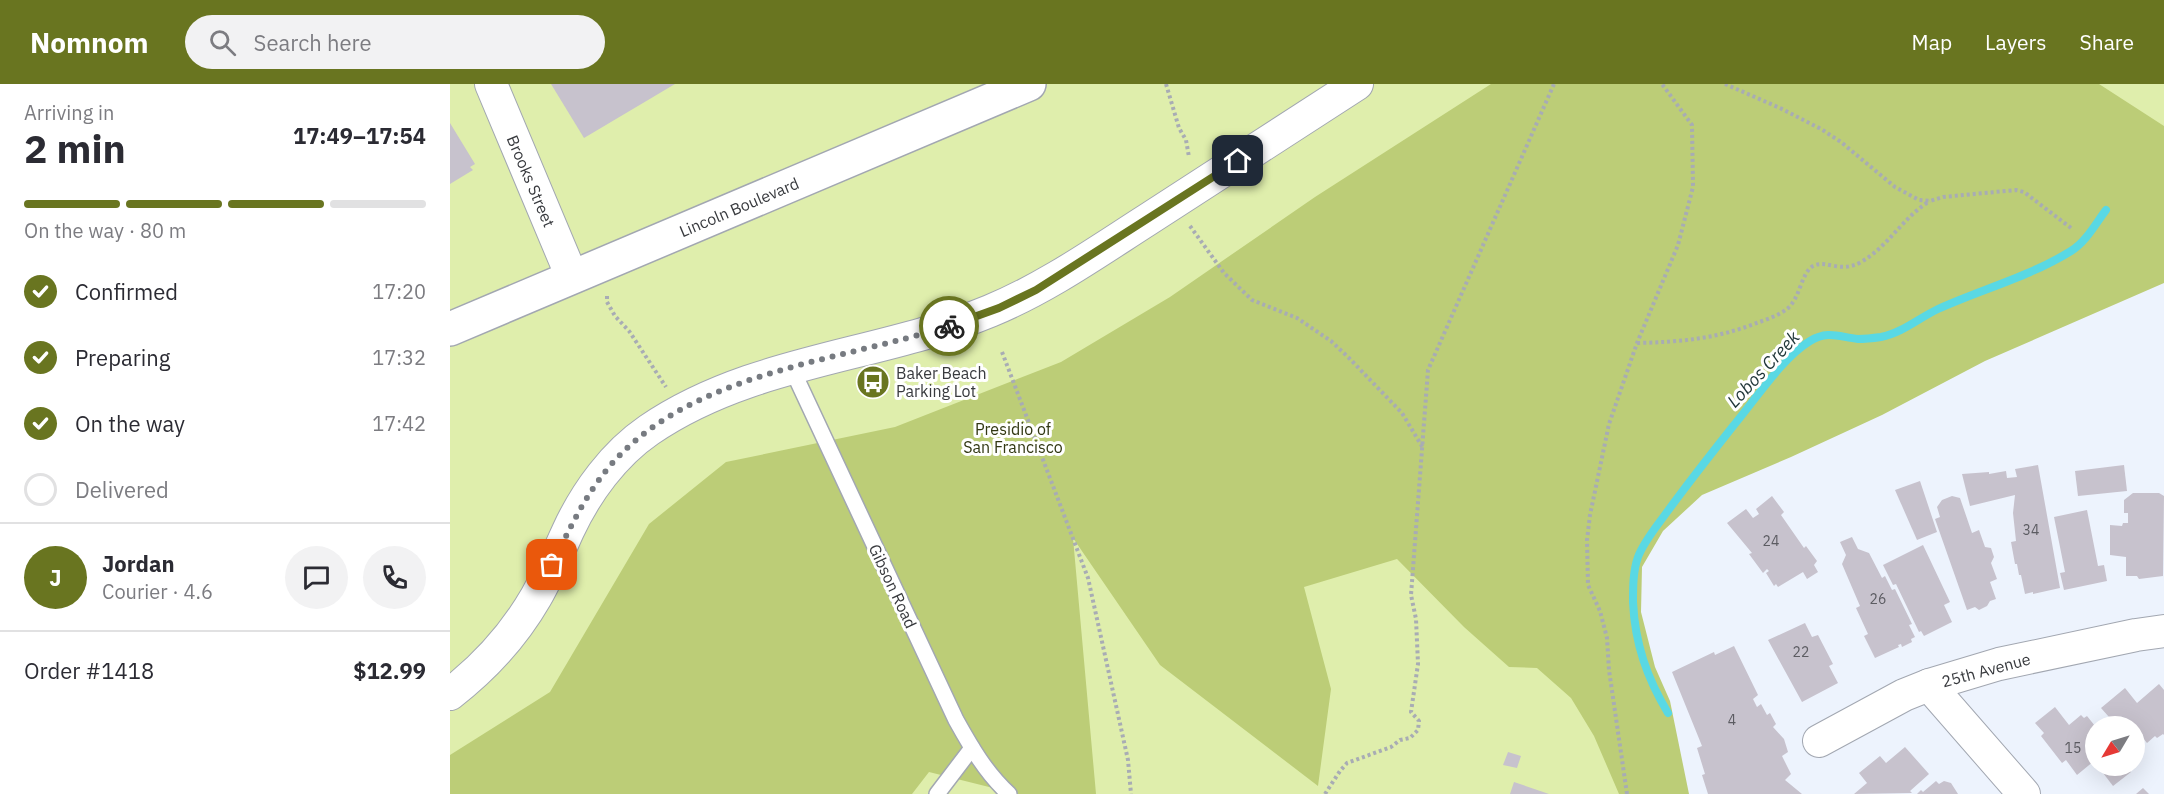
<!DOCTYPE html>
<meta charset="utf-8">
<style>
body{margin:0;font-family:"IBM Plex Sans",sans-serif;background:#f2f2f3;color:#2b2b33;height:100vh;display:flex;flex-direction:column;font-size:22px;white-space:nowrap}
*{box-sizing:border-box;margin:0}
p{font-size:20px;color:#7c7c81}
.icon{flex:none;width:33px;height:33px;fill:none;stroke:currentColor;stroke-width:2;stroke-linecap:round;stroke-linejoin:round}
.map{position:relative;flex:1;overflow:hidden}
.panel{display:flex;flex-direction:column;background:#fff;width:450px}
.panel>*{flex:none}
.needle{width:39px;rotate:232deg}
.fabs{position:absolute;left:1635px;top:632px;display:grid;gap:12px}
.fabs a{display:grid;place-items:center;width:60px;height:60px;border-radius:50%;background:#fff;box-shadow:0 6px 24px #0002;font-size:30px}
.pin{position:absolute;display:grid;place-items:center;width:51px;height:51px;color:#fff;margin:-26px;border-radius:12px;box-shadow:0 3px 9px #0006}
.courier{position:absolute;display:grid;place-items:center;width:60px;height:60px;margin:-30px;border:4px solid #697520;border-radius:50%;background:#fff;color:#222;box-shadow:0 2px 8px #0007}
.overview em{font-style:normal;font-weight:800}
.overview div{display:flex;flex-direction:column-reverse}
.overview{display:flex;align-items:center;justify-content:space-between;height:102px;padding:0 24px}
h1{font-size:39px;font-weight:800;line-height:45px}
.bar{display:grid;grid-template-columns:repeat(4,1fr);gap:9px 6px;align-content:center;height:72px;padding:0 24px}
.bar i{height:8px;border-radius:4px;background:#e1e1e2}
.bar .on{background:#697520}
.bar p{grid-column:span 4}
.line{display:flex;align-items:center;gap:15px;padding:0 24px;border-top:2px solid #e1e1e2}
.line div{flex:1}
.round{display:grid;place-items:center;flex:none;width:63px;height:63px;border-radius:32px;background:#f2f2f3}
ol{padding:0 24px;list-style:none}
li{display:flex;align-items:center;gap:18px;height:66px}
li p{margin-inline-start:auto}
li .icon{padding:6px;border-radius:50%;background:#697520;color:#fff;stroke-width:4}
li:last-child{color:#7c7c81}
li i{width:33px;height:33px;border:3px solid #e1e1e2;border-radius:50%}
header{display:flex;align-items:center;gap:36px;box-sizing:border-box;height:84px;padding:0 30px;background:#697520;color:#fff}
header strong{font-size:28px}
nav{display:flex;gap:33px;margin-inline-start:auto;font-size:21px}
.search{width:420px;height:54px;background:#f2f2f3;display:flex;align-items:center;gap:15px;box-sizing:border-box;padding:0 21px;border-radius:33px;color:#7c7c81;font-size:22px}
main{display:flex;flex:1;min-height:0}
.map>svg:first-child{display:block}
.green{fill:#dfeeac}
.forest{fill:#bccd77}
.lines{fill:none;stroke-linecap:round;stroke-linejoin:round}
.stream{stroke:#59d8e4;stroke-width:8}
.building{fill:#c7c2cd}
.service-casing{stroke:#a2a7b1;stroke-width:18}
.minor-casing{stroke:#a2a7b1;stroke-width:34}
.secondary-casing{stroke:#a2a7b1;stroke-width:36}
.path{stroke:#a8acb4;stroke-width:4;stroke-dasharray:3 3;stroke-linecap:butt}
.service{stroke:#fff;stroke-width:15}
.minor{stroke:#fff;stroke-width:32}
.secondary{stroke:#fff;stroke-width:33}
.done{stroke:#777b81;stroke-width:6;stroke-dasharray:0 10.8}
.route{stroke:#697520;stroke-width:8}
.labels{text-anchor:middle;dominant-baseline:central;stroke-width:6;stroke-linejoin:round;paint-order:stroke}
.number-label{font-size:14px;fill:#5c5c62}
.street-label{font-size:16px;fill:#383a3e;stroke:#fff}
.poi-label{font-size:16px;fill:#383a3e;stroke:#fff;text-anchor:start}
.park-label{font-size:16px;fill:#313713;stroke:#fff}
.water-label{font-size:18px;font-style:italic;fill:#1e3437;stroke:#fff}
</style>
<header>
<strong>Nomnom</strong>
<div class="search"><svg class="icon" aria-label="search" viewBox="0 0 24 24"><circle cx="10" cy="10" r="6"/><path d="M15 15l6 6"/></svg>Search here</div>
<nav><a>Map</a><a>Layers</a><a>Share</a></nav>
</header>
<main>
<section class="panel">
<div class="overview"><div><h1>2 min</h1><p>Arriving in</p></div><em>17:49–17:54</em></div>
<div class="bar"><i class="on"></i><i class="on"></i><i class="on"></i><i></i><p>On the way · 80 m</p></div>
<ol>
<li><svg class="icon" aria-label="check" viewBox="0 0 24 24"><path d="M5 12l5 5 9-10"/></svg>Confirmed<p>17:20</p></li>
<li><svg class="icon" aria-label="check" viewBox="0 0 24 24"><path d="M5 12l5 5 9-10"/></svg>Preparing<p>17:32</p></li>
<li><svg class="icon" aria-label="check" viewBox="0 0 24 24"><path d="M5 12l5 5 9-10"/></svg>On the way<p>17:42</p></li>
<li><i></i>Delivered</li>
</ol>
<div class="line" style="height:108px"><b class="round" style="background:#697520;color:#fff">J</b><div><b>Jordan</b><p>Courier · 4.6</p></div><a class="round"><svg class="icon" aria-label="chat" viewBox="0 0 24 24"><path d="M4 5h16v11H9l-5 4z"/></svg></a><a class="round"><svg class="icon" aria-label="phone" viewBox="0 0 24 24"><path d="M5 4h4l2 5-3 2q2 4 5 5l2-3 5 2v4C11 20 4 13 5 4z"/></svg></a></div>
<div class="line" style="height:78px"><div>Order #1418</div><b>$12.99</b></div>
</section>
<div class="map">
<svg width="1714" height="710" viewBox="0 0 1714 710">
<rect width="100%" height="100%" fill="#edf3fd"/>
<polygon class="green" points="0,0 1714,0 1714,135 1224,388 1168,518 1209,710 0,710"/>
<polygon class="forest" points="1041,0 1649,0 1714,42 1714,199 1535,277 1432,331 1341,373 1252,411 1213,447 1192,483 1191,528 1205,583 1220,617 1239,710 1169,710 1144,652 1121,614 1087,584 1059,583 1014,543 947,475 854,503 881,605 868,702 710,581 623,454 646,710 567,710 479,688 462,710 0,710 0,671 100,608 199,440 276,378 445,343 611,278 720,213 865,113"/>
<g class="lines">
<path class="stream" d="M 1218,629 C 1197,594 1185,560 1183,518 C 1183,503 1183,487 1188,473 C 1194,457 1207,442 1217,428 C 1239,398 1261,370 1284,341 C 1305,316 1333,273 1360,257 C 1378,246 1389,253 1408,255 C 1415,255 1424,254 1431,253 C 1452,249 1469,234 1488,225 C 1532,205 1579,193 1621,167 C 1636,158 1646,139 1656,126"/>
</g>
<g class="building">
<polygon points="101,0 225,0 134,54"/>
<polygon points="0,39 25,80 20,83 23,86 0,100"/>
<polygon points="1588,381 1610,504 1583,510 1583,508 1575,510 1571,491 1569,491 1567,480 1565,480 1561,458 1566,457 1563,429 1565,411 1520,422 1512,390 1539,388 1539,390 1556,387 1557,394 1567,393 1565,385"/>
<polygon points="1674,381 1677,407 1628,412 1625,387"/>
<polygon points="1470,397 1487,448 1467,456 1445,406"/>
<polygon points="1683,409 1709,409 1714,412 1713,492 1689,495 1687,492 1676,492 1676,473 1660,471 1660,441 1672,442 1673,439 1678,439 1678,429 1674,429 1674,416"/>
<polygon points="1322,412 1334,428 1331,431 1354,464 1356,462 1367,477 1364,481 1368,488 1357,495 1353,488 1328,503 1326,500 1324,502 1316,489 1319,487 1317,485 1313,489 1299,470 1302,469 1277,439 1296,425 1303,434 1309,430 1306,425"/>
<polygon points="1502,412 1510,414 1522,449 1529,446 1535,463 1541,464 1544,473 1541,479 1547,495 1540,498 1546,515 1540,517 1537,522 1529,526 1525,523 1517,526 1485,435 1490,433 1487,423 1492,416"/>
<polygon points="1637,426 1648,482 1654,481 1657,497 1614,506 1610,489 1615,488 1604,433"/>
<polygon points="1402,453 1408,465 1419,469 1432,494 1435,492 1442,506 1445,505 1462,540 1459,541 1465,553 1461,555 1462,558 1452,563 1451,560 1448,561 1449,563 1425,574 1414,552 1418,550 1406,524 1410,522 1392,480 1396,471 1390,458"/>
<polygon points="1473,461 1500,518 1494,521 1502,538 1474,552 1471,547 1469,548 1446,500 1443,501 1433,481"/>
<polygon points="1355,539 1362,553 1368,551 1383,580 1379,582 1388,599 1352,618 1318,556"/>
<polygon points="1284,562 1308,611 1303,615 1307,623 1311,620 1317,631 1320,629 1326,640 1323,643 1334,655 1338,668 1332,672 1341,690 1335,696 1352,710 1258,710 1252,691 1255,690 1247,664 1252,662 1222,588 1264,568 1265,571"/>
<polygon points="1709,600 1714,606 1714,651 1713,650 1707,654 1705,652 1697,659 1678,636 1671,642 1667,642 1651,624 1675,604 1687,619"/>
<polygon points="1605,623 1619,641 1631,631 1634,634 1637,632 1645,642 1642,644 1646,649 1646,680 1644,677 1627,691 1616,676 1612,679 1591,652 1594,649 1585,639"/>
<polygon points="1455,663 1479,690 1460,707 1462,709 1404,710 1417,699 1409,689 1430,672 1436,679"/>
<polygon points="1058,668 1071,672 1067,684 1053,681"/>
<polygon points="1647,681 1676,681 1681,688 1663,702"/>
<polygon points="1486,697 1489,700 1494,697 1501,699 1508,710 1467,710 1471,706 1473,708"/>
<polygon points="1064,698 1099,710 1060,710"/>
<polygon points="1693,704 1699,710 1686,710"/>
</g>
<g class="lines">
<defs>
<g id="service">
<path d="M 342,285 L 506,636 C 521,663 536,689 559,710"/>
<polyline points="487,710 522,664"/>
</g>
<g id="minor">
<polyline points="41,0 122,193"/>
<polyline points="1479,601 1574,710"/>
<path d="M 0,610 C 35,583 64,551 86,513 C 98,492 108,469 118,447 C 136,408 164,370 199,346 C 301,276 429,273 540,227 C 596,204 647,168 697,136 C 767,91 837,45 907,0"/>
<polyline points="1369,657 1454,611 1479,601 1549,580 1686,551 1714,547"/>
</g>
<polyline id="secondary" points="0,245 579,0"/>
</defs>
<use href="#service" class="service-casing"/>
<use href="#minor" class="minor-casing"/>
<use href="#secondary" class="secondary-casing"/>
<g class="path">
<polyline points="716,0 729,44 736,56 739,73"/>
<polyline points="1275,0 1330,24 1371,45 1391,58 1445,103 1469,116 1480,117 1493,113 1566,106 1574,108 1621,144"/>
<polyline points="740,142 774,189 802,216 847,234 881,257 899,274 952,329 973,364"/>
<polyline points="157,212 157,218 165,232 179,247 216,303"/>
<path d="M 1187,259 C 1230,258 1264,255 1304,240 C 1315,236 1328,232 1337,225 C 1350,215 1351,189 1363,182 C 1376,175 1390,190 1411,178 C 1439,162 1453,133 1480,117"/>
<polyline points="552,268 638,494 678,676 681,710"/>
<polyline points="875,710 890,687 897,679 941,663 950,656 960,654 968,646 969,637 961,628 968,580 966,535 961,511 978,286 1104,0"/>
<polyline points="1177,710 1159,586 1157,554 1150,527 1138,501 1137,456 1140,431 1159,340 1187,259 1228,161 1243,103 1242,41 1212,0"/>
</g>
<use href="#service" class="service"/>
<use href="#minor" class="minor"/>
<use href="#secondary" class="secondary"/>
</g>
<g class="lines">
<path class="done" d="M 102,481 C 119,446 134,413 159,383 C 239,288 387,278 499,242"/>
<polyline class="route" points="499,242 549,224 586,206 788,77"/>
</g>
<defs>
<symbol id="bus-disc" viewBox="-11 -11 22 22"><circle r="9.5" fill="#697520" stroke="#fff"/><path d="M-5-6H5V4H4V6H2V4H-2V6H-4V4H-5ZM-3.5-4V0h7V-4ZM-3.5 1.2v1.5H-2V1.2ZM2 1.2v1.5H3.5V1.2Z" fill="#fff"/></symbol>
</defs>
<g fill-rule="evenodd">
<use href="#bus-disc" x="404" y="279" width="38" height="38"/>
</g>
<g class="labels">
<g class="number-label">
<text x="1581" y="446">34</text>
<text x="1321" y="457">24</text>
<text x="1428" y="515">26</text>
<text x="1351" y="568">22</text>
<text x="1282" y="636">4</text>
<text x="1623" y="664">15</text>
</g>
<g class="street-label">
<text transform="translate(81 97) rotate(67)">Brooks Street</text>
<text transform="translate(289 123) rotate(-23)">Lincoln Boulevard</text>
<text transform="translate(443 502) rotate(65)">Gibson Road</text>
<text transform="translate(1536 586) rotate(-15)">25th Avenue</text>
</g>
<g class="poi-label">
<text x="446" y="289">Baker Beach<tspan x="446" dy="18">Parking Lot</tspan></text>
</g>
<g class="park-label">
<text x="563" y="345">Presidio of<tspan x="563" dy="18">San Francisco</tspan></text>
</g>
<g class="water-label">
<text transform="translate(1313 285) rotate(-47)">Lobos Creek</text>
</g>
</g>
</svg>
<div class="fabs">
<a><svg class="needle" viewBox="-14 -14 28 28"><path d="M0-13l5 13h-10z" fill="#e53935"/><path d="M0 13l5-13h-10z" fill="#7c7c81"/></svg></a>
</div>
<div class="pin" style="left:102px;top:481px;background:#ea580c"><svg class="icon" aria-label="bag" viewBox="0 0 24 24"><path d="M5 8h14l-1 12H6zM9 8a3 3 0 0 1 6 0"/></svg></div>
<div class="pin" style="left:788px;top:77px;background:#1f2937"><svg class="icon" aria-label="home" viewBox="0 0 24 24"><path d="M3 11l9-7 9 7M6 9v11h12V9"/></svg></div>
<div class="courier" style="left:499px;top:242px"><svg class="icon" aria-label="bike" viewBox="0 0 24 24"><circle cx="6" cy="16" r="4"/><circle cx="18" cy="16" r="4"/><path d="M6 16l4-8h5l3 8M10 8l3 8H6M13 5h3"/></svg></div>
</div>
</main>
